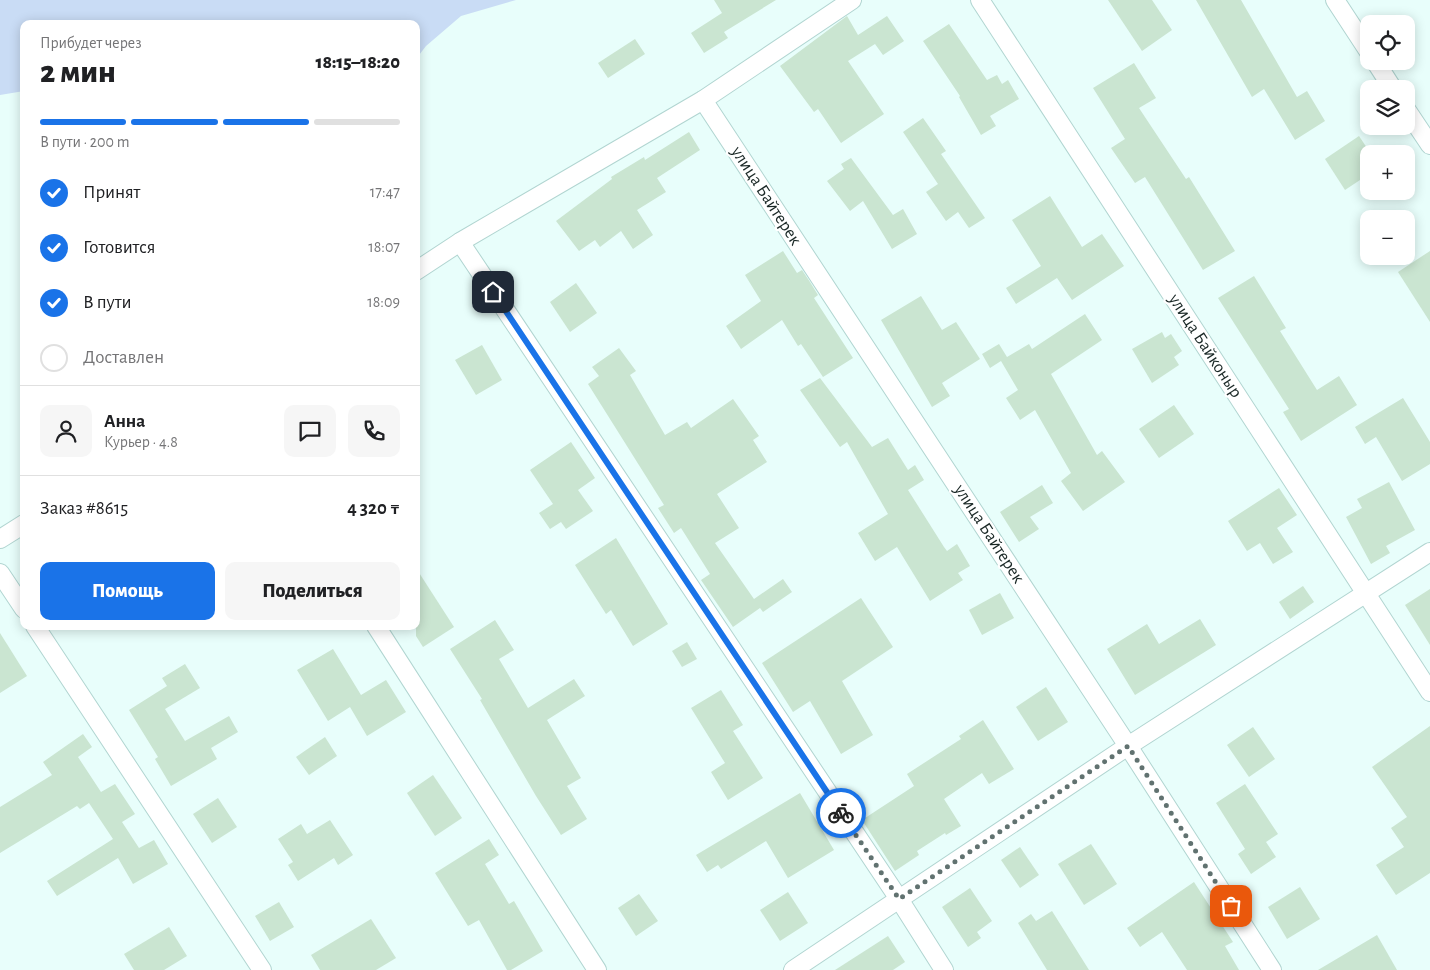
<!DOCTYPE html>
<html lang="ru">
<meta charset="utf-8">
<style>
body{margin:0;font-family:"Alegreya Sans",sans-serif;background:#f6f6f6;color:#202124;height:100vh;display:flex;flex-direction:column;font-size:19px;white-space:nowrap}
*{box-sizing:border-box;margin:0}
p{font-size:16px;color:#757577}
.icon{flex:none;width:28px;height:28px;fill:none;stroke:currentColor;stroke-width:2;stroke-linecap:round;stroke-linejoin:round}
.map{position:relative;flex:1;overflow:hidden}
.drawer{position:absolute;left:20px;top:20px;width:400px;height:610px;display:flex;flex-direction:column;background:#fff;border-radius:10px;box-shadow:0 2px 12px #0003}
.drawer>*{flex:none}
.buttons{position:absolute;left:1360px;top:15px;display:grid;gap:10px}
.buttons a{display:grid;place-items:center;width:55px;height:55px;border-radius:10px;background:#fff;box-shadow:0 2px 12px #0003;font-size:25px}
.pin{position:absolute;display:grid;place-items:center;width:42px;height:42px;color:#fff;margin:-21px;border-radius:10px;box-shadow:0 2px 8px #0006}
.courier{position:absolute;display:grid;place-items:center;width:50px;height:50px;margin:-25px;border:4px solid #1a73e8;border-radius:50%;background:#fff;color:#222;box-shadow:0 1px 6px #0007}
.summary em{font-style:normal;font-weight:800}
.summary div{display:flex;flex-direction:column-reverse}
.summary{display:flex;align-items:center;justify-content:space-between;height:85px;padding:0 20px}
h1{font-size:32px;font-weight:800;line-height:38px}
.bar{display:grid;grid-template-columns:repeat(4,1fr);gap:8px 5px;align-content:center;height:60px;padding:0 20px}
.bar i{height:6px;border-radius:4px;background:#e0e0e0}
.bar .current{background:#1a73e8}
.bar p{grid-column:span 4}
.line{display:flex;align-items:center;gap:12px;padding:0 20px;border-top:1px solid #e0e0e0}
.line div{flex:1}
.round{display:grid;place-items:center;flex:none;width:52px;height:52px;border-radius:10px;background:#f6f6f6}
ol{padding:0 20px;list-style:none}
li{display:flex;align-items:center;gap:15px;height:55px}
li p{margin-inline-start:auto}
li .icon{padding:5px;border-radius:50%;background:#1a73e8;color:#fff;stroke-width:4}
li:last-child{color:#757577}
li i{width:28px;height:28px;border:2px solid #e0e0e0;border-radius:50%}
.cta{display:flex;gap:10px;margin-top:auto;padding:10px 20px}
.cta a{flex:1;height:58px;border-radius:10px;background:#1a73e8;color:#fff;font-size:20px;font-weight:800;line-height:58px;text-align:center}
.cta a+a{background:#f6f6f6;color:#202124}
.map>svg:first-child{display:block}
.water{fill:#c9dcf5}
.building{fill:#cae5d1}
.lines{fill:none;stroke-linecap:round;stroke-linejoin:round}
.minor-casing{stroke:#b1d5d1;stroke-width:20}
.minor{stroke:#fff;stroke-width:18}
.done{stroke:#617270;stroke-width:5;stroke-dasharray:0 9}
.route{stroke:#1a73e8;stroke-width:6}
.labels{text-anchor:middle;dominant-baseline:central;stroke-width:4.5;stroke-linejoin:round;paint-order:stroke}
.street-label{font-size:18px;fill:#192725;stroke:#fff}
</style>
<div class="map">
<svg width="1430" height="970" viewBox="0 0 1430 970">
<rect width="100%" height="100%" fill="#e8fefb"/>
<polygon class="water" points="0,0 516,0 461,16 426,46 416,59 416,24 24,24 24,91 0,95"/>
<g class="building">
<polygon points="714,0 776,0 724,32 728,38 704,53 691,33 722,13"/>
<polygon points="1108,0 1152,0 1172,30 1142,51"/>
<polygon points="1196,0 1241,0 1297,97 1307,91 1325,121 1295,140 1264,89 1252,97"/>
<polygon points="847,16 858,35 887,16 904,41 883,55 875,44 848,61 884,114 841,143 818,109 814,112 780,66"/>
<polygon points="949,24 987,80 997,75 1002,84 1008,80 1019,99 990,116 996,126 981,135 959,97 960,96 923,41"/>
<polygon points="635,39 645,54 608,78 598,63"/>
<polygon points="1134,63 1156,98 1139,108 1186,179 1189,177 1235,251 1203,270 1145,177 1135,183 1111,148 1125,139 1093,88"/>
<polygon points="923,118 946,151 941,154 985,218 969,228 958,212 946,221 926,192 938,184 903,132"/>
<polygon points="689,132 700,150 657,178 666,192 637,210 653,235 633,249 621,231 600,247 595,240 579,251 556,221 612,179 611,177 644,157 645,160"/>
<polygon points="1359,136 1369,151 1369,174 1345,190 1325,159"/>
<polygon points="851,158 893,215 903,209 917,234 892,249 863,201 850,211 827,181 844,169 841,164"/>
<polygon points="1050,196 1082,247 1102,234 1124,266 1072,300 1057,278 1016,304 1006,288 1041,266 1012,220"/>
<polygon points="783,251 797,273 802,270 810,282 818,295 814,298 853,358 823,377 801,344 798,346 782,320 741,349 726,326 761,301 745,275"/>
<polygon points="1430,251 1430,322 1398,272"/>
<polygon points="1254,276 1286,328 1280,331 1317,390 1339,376 1357,405 1301,441 1283,412 1289,409 1218,298"/>
<polygon points="576,283 597,313 570,332 550,302"/>
<polygon points="921,296 942,330 956,322 980,359 942,383 950,396 932,407 881,320"/>
<polygon points="1085,314 1102,340 1051,374 1097,455 1102,451 1125,482 1083,511 1061,481 1071,473 1035,410 1020,420 1006,398 1018,390 1001,361 990,368 982,354 999,344 1007,357 1029,344 1032,349"/>
<polygon points="1162,332 1165,338 1171,334 1182,351 1174,357 1179,365 1152,383 1132,349"/>
<polygon points="482,345 502,380 476,395 455,360"/>
<polygon points="619,348 636,371 630,375 665,435 687,422 691,428 733,399 759,436 753,440 767,462 717,494 739,528 715,543 754,599 783,579 792,592 763,612 760,608 733,627 701,580 710,574 681,528 674,533 658,508 664,505 588,384 599,376 592,367"/>
<polygon points="820,378 872,447 888,438 908,470 915,465 924,480 908,490 944,547 947,551 957,544 970,566 958,573 963,580 930,601 897,547 875,561 858,533 888,514 847,442 840,447 800,390"/>
<polygon points="1403,398 1430,442 1430,464 1402,481 1376,437 1365,444 1355,427"/>
<polygon points="1174,405 1194,434 1159,458 1139,429"/>
<polygon points="571,442 595,478 578,490 593,511 566,529 561,522 550,529 539,513 553,504 530,470"/>
<polygon points="1389,482 1415,530 1386,546 1390,553 1371,564 1346,517 1362,508 1357,499"/>
<polygon points="1042,485 1053,503 1030,517 1039,529 1019,542 1000,512"/>
<polygon points="1279,488 1297,515 1277,528 1293,552 1273,564 1260,543 1247,551 1228,521"/>
<polygon points="616,538 668,624 633,646 611,610 606,614 575,565"/>
<polygon points="416,568 454,627 423,647 416,636"/>
<polygon points="1303,586 1314,602 1290,619 1279,602"/>
<polygon points="1430,589 1430,645 1405,605"/>
<polygon points="1000,593 1014,618 982,635 969,610"/>
<polygon points="861,598 893,647 842,681 873,735 841,754 810,701 793,712 762,663"/>
<polygon points="1200,619 1216,645 1135,695 1107,649 1147,624 1159,644"/>
<polygon points="495,620 514,650 499,659 528,708 574,679 585,696 547,720 581,778 567,786 587,819 561,835 536,796 480,700 482,699 450,649"/>
<polygon points="0,633 27,676 0,693"/>
<polygon points="687,642 697,659 682,667 672,651"/>
<polygon points="333,649 361,695 386,680 406,712 367,736 350,707 328,721 297,670"/>
<polygon points="185,664 200,688 165,709 185,741 229,716 238,732 211,748 217,759 171,786 155,759 158,757 129,710 167,686 162,678"/>
<polygon points="1046,687 1068,722 1038,741 1016,707"/>
<polygon points="721,690 743,725 733,731 763,778 728,800 711,772 725,763 691,708"/>
<polygon points="983,720 1014,769 989,784 982,773 944,799 961,826 946,835 945,833 917,851 919,855 895,871 862,820 914,786 907,774 961,739 959,736"/>
<polygon points="1430,726 1430,873 1396,895 1376,865 1404,847 1391,828 1407,817 1372,767"/>
<polygon points="1253,727 1275,759 1249,777 1227,745"/>
<polygon points="83,734 92,747 78,757 101,792 115,784 135,814 122,822 139,848 154,840 168,864 133,884 118,858 57,896 47,881 113,839 89,803 80,809 77,806 0,853 0,807 52,775 43,762"/>
<polygon points="325,737 337,756 309,775 296,757"/>
<polygon points="433,775 462,818 435,836 407,793"/>
<polygon points="1245,784 1278,834 1266,842 1276,857 1251,874 1238,854 1245,849 1216,803"/>
<polygon points="800,793 834,850 788,878 766,841 721,869 718,865 707,872 696,855"/>
<polygon points="218,798 237,827 212,843 193,814"/>
<polygon points="330,820 353,855 338,865 334,858 298,881 288,865 293,862 278,839 301,824 307,834"/>
<polygon points="489,839 499,855 485,864 509,904 514,901 543,951 511,970 507,970 479,920 468,926 435,873"/>
<polygon points="1091,844 1117,884 1084,905 1058,864"/>
<polygon points="1020,847 1039,875 1020,888 1001,860"/>
<polygon points="1194,882 1233,942 1225,946 1239,970 1187,970 1162,932 1140,947 1127,928"/>
<polygon points="1300,887 1320,919 1287,939 1268,907"/>
<polygon points="970,888 992,921 977,932 981,938 968,947 942,907"/>
<polygon points="788,892 808,923 780,941 760,910"/>
<polygon points="639,894 658,921 636,936 618,908"/>
<polygon points="279,902 294,927 270,941 255,916"/>
<polygon points="1052,911 1089,970 1047,970 1018,923 1031,914 1036,921"/>
<polygon points="371,919 396,958 376,970 320,970 311,955"/>
<polygon points="169,927 187,956 164,970 134,970 124,954"/>
<polygon points="1377,935 1397,970 1318,970"/>
<polygon points="888,936 905,962 893,970 835,970"/>
</g>
<g class="lines">
<defs>
<g id="minor">
<polyline points="980,0 1430,692"/>
<polyline points="1335,0 1369,52"/>
<polyline points="1375,61 1393,89"/>
<polyline points="703,100 1128,746 1272,970"/>
<polyline points="1406,109 1430,145"/>
<polyline points="460,242 899,899 944,970"/>
<polyline points="416,271 460,242 703,100 852,0"/>
<polyline points="0,539 24,524"/>
<polyline points="0,573 24,609"/>
<polyline points="35,626 262,970"/>
<polyline points="376,626 597,970"/>
<polyline points="793,970 1128,746 1430,552"/>
</g>
</defs>
<use href="#minor" class="minor-casing"/>
<use href="#minor" class="minor"/>
</g>
<g class="lines">
<polyline class="done" points="841,813 899,899 1128,746 1231,906"/>
<polyline class="route" points="493,292 841,813"/>
</g>
<g class="labels">
<g class="street-label">
<text transform="translate(766 196) rotate(57)">улица Байтерек</text>
<text transform="translate(1205 346) rotate(57)">улица Байконыр</text>
<text transform="translate(989 534) rotate(57)">улица Байтерек</text>
</g>
</g>
</svg>
<div class="buttons">
<a><svg class="icon" aria-label="locate" viewBox="0 0 24 24"><circle cx="12" cy="12" r="6"/><path d="M12 2v4M12 18v4M2 12h4M18 12h4"/></svg></a>
<a><svg class="icon" aria-label="layers" viewBox="0 0 24 24"><path d="M12 4l9 5-9 5-9-5zM3 14l9 5 9-5"/></svg></a>
<a>+</a>
<a>−</a>
</div>
<div class="pin" style="left:1231px;top:906px;background:#ea580c"><svg class="icon" aria-label="bag" viewBox="0 0 24 24"><path d="M5 8h14l-1 12H6zM9 8a3 3 0 0 1 6 0"/></svg></div>
<div class="pin" style="left:493px;top:292px;background:#1f2937"><svg class="icon" aria-label="home" viewBox="0 0 24 24"><path d="M3 11l9-7 9 7M6 9v11h12V9"/></svg></div>
<div class="courier" style="left:841px;top:813px"><svg class="icon" aria-label="bike" viewBox="0 0 24 24"><circle cx="6" cy="16" r="4"/><circle cx="18" cy="16" r="4"/><path d="M6 16l4-8h5l3 8M10 8l3 8H6M13 5h3"/></svg></div>
<section class="drawer">
<div class="summary"><div><h1>2 мин</h1><p>Прибудет через</p></div><em>18:15–18:20</em></div>
<div class="bar"><i class="current"></i><i class="current"></i><i class="current"></i><i></i><p>В пути · 200 m</p></div>
<ol>
<li><svg class="icon" aria-label="check" viewBox="0 0 24 24"><path d="M5 12l5 5 9-10"/></svg>Принят<p>17:47</p></li>
<li><svg class="icon" aria-label="check" viewBox="0 0 24 24"><path d="M5 12l5 5 9-10"/></svg>Готовится<p>18:07</p></li>
<li><svg class="icon" aria-label="check" viewBox="0 0 24 24"><path d="M5 12l5 5 9-10"/></svg>В пути<p>18:09</p></li>
<li><i></i>Доставлен</li>
</ol>
<div class="line" style="height:90px"><a class="round"><svg class="icon" aria-label="person" viewBox="0 0 24 24"><circle cx="12" cy="8" r="4"/><path d="M4 21q1-7 8-7t8 7"/></svg></a><div><b>Анна</b><p>Курьер · 4.8</p></div><a class="round"><svg class="icon" aria-label="chat" viewBox="0 0 24 24"><path d="M4 5h16v11H9l-5 4z"/></svg></a><a class="round"><svg class="icon" aria-label="phone" viewBox="0 0 24 24"><path d="M5 4h4l2 5-3 2q2 4 5 5l2-3 5 2v4C11 20 4 13 5 4z"/></svg></a></div>
<div class="line" style="height:65px"><div>Заказ #8615</div><b>4 320 ₸</b></div>
<div class="cta"><a>Помощь</a><a>Поделиться</a></div>
</section>
</div>
